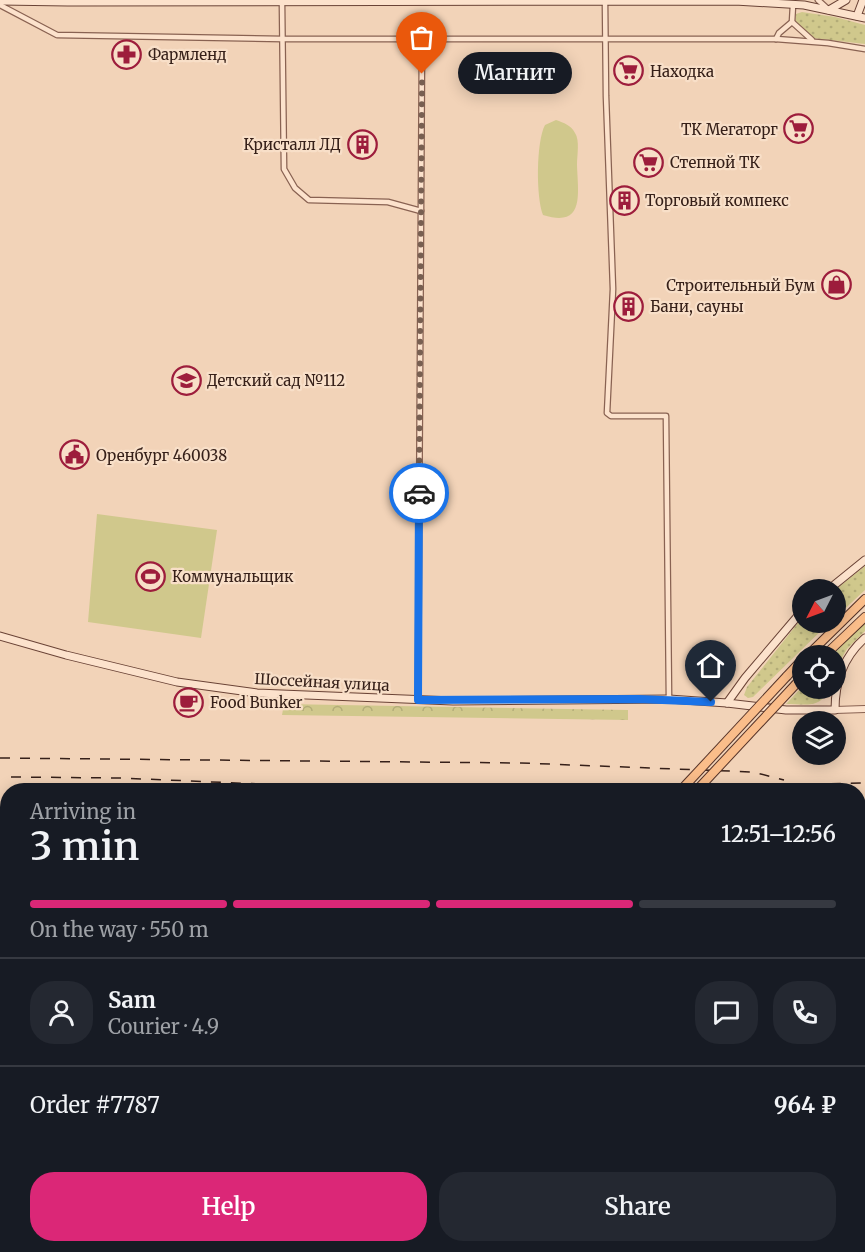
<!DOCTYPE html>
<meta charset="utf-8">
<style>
body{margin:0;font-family:Merriweather,serif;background:#242831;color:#f1f3f6;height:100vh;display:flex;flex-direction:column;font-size:22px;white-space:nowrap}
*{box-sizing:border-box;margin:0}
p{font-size:20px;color:#9ea1a6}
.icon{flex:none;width:33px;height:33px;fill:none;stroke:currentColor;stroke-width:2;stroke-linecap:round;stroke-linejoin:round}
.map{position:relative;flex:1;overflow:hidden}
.panel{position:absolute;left:0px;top:783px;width:866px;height:470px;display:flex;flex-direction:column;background:#171b24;border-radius:24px 24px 0 0;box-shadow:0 3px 15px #0003}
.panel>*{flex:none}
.needle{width:39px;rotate:228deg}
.tools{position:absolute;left:792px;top:579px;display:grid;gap:12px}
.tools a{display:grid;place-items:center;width:54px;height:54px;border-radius:50%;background:#171b24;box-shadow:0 3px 15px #0003;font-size:30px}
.pin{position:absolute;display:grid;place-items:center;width:51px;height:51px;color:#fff;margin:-62px -26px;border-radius:50% 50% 50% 0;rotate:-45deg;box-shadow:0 0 6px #0007}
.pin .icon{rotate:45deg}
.courier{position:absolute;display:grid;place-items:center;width:60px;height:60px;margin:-30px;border:4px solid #1a73e8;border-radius:50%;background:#fff;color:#222;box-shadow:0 2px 8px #0007}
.bubble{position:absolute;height:42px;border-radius:21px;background:#171b24;box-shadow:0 3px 15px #0003;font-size:20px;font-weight:600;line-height:42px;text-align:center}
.head em{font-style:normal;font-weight:600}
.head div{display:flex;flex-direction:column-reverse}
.head{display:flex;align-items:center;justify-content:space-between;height:102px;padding:0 30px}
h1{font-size:39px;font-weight:600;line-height:45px}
.bar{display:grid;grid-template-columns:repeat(4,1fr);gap:9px 6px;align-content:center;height:72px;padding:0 30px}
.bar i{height:8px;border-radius:4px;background:#363941}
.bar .current{background:#db2777}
.bar p{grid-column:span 4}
.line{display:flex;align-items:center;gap:15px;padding:0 30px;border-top:2px solid #363941}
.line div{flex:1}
.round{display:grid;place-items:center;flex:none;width:63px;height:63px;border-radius:24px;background:#242831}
.button{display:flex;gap:12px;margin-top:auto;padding:12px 30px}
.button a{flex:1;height:69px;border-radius:24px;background:#db2777;color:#fff;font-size:24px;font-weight:600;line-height:69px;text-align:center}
.button a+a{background:#242831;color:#f1f3f6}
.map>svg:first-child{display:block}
.grass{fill:url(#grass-dots)}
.forest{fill:url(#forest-crowns)}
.garden{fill:#d0c88c}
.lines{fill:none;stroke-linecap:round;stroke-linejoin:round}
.minor-casing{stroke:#896252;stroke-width:7}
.tertiary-casing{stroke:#896252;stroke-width:8}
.secondary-casing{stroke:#6a4336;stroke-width:9}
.primary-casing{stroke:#553227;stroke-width:10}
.minor{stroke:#fce2cc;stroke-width:4.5}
.tertiary{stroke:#fce2cc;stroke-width:6}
.secondary{stroke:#fce2cc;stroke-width:7}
.primary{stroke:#fabd8a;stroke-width:8}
.rail{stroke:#362019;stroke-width:1.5;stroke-dasharray:10 10;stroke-linecap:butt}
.primary-bridge-casing{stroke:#553227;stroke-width:10;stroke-linecap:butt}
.primary-bridge{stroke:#fabd8a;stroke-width:8}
.done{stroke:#785f51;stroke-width:6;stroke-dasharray:0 10.8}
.route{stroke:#1a73e8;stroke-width:8}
.labels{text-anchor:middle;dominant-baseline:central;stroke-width:4.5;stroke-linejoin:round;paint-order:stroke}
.poi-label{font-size:15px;fill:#362019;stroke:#f8dfc8;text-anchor:start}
.street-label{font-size:15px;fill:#362019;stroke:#f8dfc8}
</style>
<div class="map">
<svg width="865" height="1252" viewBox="0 0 865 1252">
<defs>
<pattern id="grass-dots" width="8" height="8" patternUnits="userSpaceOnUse" patternTransform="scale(1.5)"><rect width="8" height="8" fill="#d0c88c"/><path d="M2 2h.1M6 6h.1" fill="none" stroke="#b3ac78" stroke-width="1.8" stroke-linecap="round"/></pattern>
<pattern id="forest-crowns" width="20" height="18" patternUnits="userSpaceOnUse" patternTransform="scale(1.5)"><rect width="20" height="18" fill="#d0c88c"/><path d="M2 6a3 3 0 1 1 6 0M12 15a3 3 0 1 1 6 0" fill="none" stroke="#b3ac78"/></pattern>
</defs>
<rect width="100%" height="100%" fill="#f2d3b8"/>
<g class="grass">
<polygon points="802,12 835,17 865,25 865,44 813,38 795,22 796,14"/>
<polygon points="865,566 865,590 836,617 835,590"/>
<polygon points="802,618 802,622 829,623 753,697 748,698 744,695 747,687"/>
<polygon points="865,621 865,631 847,649 836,668 836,656 832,656"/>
<path d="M 802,687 L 802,688 L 829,689 C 821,709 805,704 786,704 Z"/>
</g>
<polygon class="forest" points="284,704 628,710 628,720 282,715"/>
<g class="garden">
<path d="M 556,120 C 564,123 571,125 575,133 C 580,140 577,156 577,165 C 578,195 585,228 543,215 C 536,197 536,142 545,125 Z"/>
<polygon points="97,514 217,530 201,638 88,622"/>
</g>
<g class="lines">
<defs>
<g id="minor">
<polyline points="605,0 606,96 613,289 607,413 611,416 666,416 669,699"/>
<polyline points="818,0 829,10"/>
<polyline points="282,2 284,169 295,188 309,200 388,202 421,211"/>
<polyline points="0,5 57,35 283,39 776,39 828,43 865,49"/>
<polyline points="792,22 812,40"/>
<polyline points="776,39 779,33 792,22 793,5"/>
<polyline points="418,700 422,39"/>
<polyline points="0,905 8,905"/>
</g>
<g id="tertiary">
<polyline points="835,710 865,709"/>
<polyline points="858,888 865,888"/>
<polyline points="595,1245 595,1252"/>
</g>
<g id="secondary">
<polyline points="0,1 68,2 735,1 804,5 865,18"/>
<polyline points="829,10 846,0"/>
<polyline points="857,16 863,0"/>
<polyline points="828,590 865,560"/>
<path d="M 0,636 L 66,655 L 177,682 L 257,693 L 453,701 L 669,699 L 727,703 L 786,710 L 835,710 C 835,681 843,657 865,638"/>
<polyline points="727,703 745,678 802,611"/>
</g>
<g id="primary">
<polyline points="807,656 865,599"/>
<polyline points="824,656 865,617"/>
<polyline points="787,676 802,660"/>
<polyline points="796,684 802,677"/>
<polyline points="235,1252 242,1245"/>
<polyline points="254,1252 261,1245"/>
</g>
</defs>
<use href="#minor" class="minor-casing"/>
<use href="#tertiary" class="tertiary-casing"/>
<use href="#secondary" class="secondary-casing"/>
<use href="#primary" class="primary-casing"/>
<use href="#minor" class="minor"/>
<use href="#tertiary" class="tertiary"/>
<use href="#secondary" class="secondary"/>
<use href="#primary" class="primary"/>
<g class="rail">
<polyline points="0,758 521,763 753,772 784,780"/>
<polyline points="11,777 120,778 283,785 619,789 865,783"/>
<polyline points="858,824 865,824"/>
<polyline points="0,828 8,828"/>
<polyline points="858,834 865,834"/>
<polyline points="858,913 865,913"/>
<polyline points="858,975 865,976"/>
<polyline points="0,1183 8,1183"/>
<polyline points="175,1252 181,1245"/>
</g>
<defs>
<g id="primary-bridge">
<polyline points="681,790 787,676"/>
<polyline points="697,790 796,684"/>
</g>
</defs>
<use href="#primary-bridge" class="primary-bridge-casing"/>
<use href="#primary-bridge" class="primary-bridge"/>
</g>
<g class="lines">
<polyline class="done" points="419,493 422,74"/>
<polyline class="route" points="419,493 418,700 638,699 711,702"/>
</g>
<defs>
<symbol id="pharmacy-ring" viewBox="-11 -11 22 22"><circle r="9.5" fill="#f8dfc8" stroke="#9d1d3c" stroke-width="1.5"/><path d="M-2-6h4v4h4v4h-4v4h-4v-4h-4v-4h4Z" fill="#9d1d3c"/></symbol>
<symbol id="supermarket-ring" viewBox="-11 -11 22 22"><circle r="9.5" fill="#f8dfc8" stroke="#9d1d3c" stroke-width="1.5"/><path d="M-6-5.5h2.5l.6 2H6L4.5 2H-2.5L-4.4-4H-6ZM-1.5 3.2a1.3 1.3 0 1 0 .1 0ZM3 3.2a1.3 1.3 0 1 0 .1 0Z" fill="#9d1d3c"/></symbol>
<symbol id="building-ring" viewBox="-11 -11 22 22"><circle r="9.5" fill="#f8dfc8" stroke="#9d1d3c" stroke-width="1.5"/><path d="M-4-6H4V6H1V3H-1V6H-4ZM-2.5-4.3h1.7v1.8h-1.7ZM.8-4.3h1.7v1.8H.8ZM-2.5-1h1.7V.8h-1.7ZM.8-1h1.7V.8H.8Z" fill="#9d1d3c"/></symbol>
<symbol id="shop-ring" viewBox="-11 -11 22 22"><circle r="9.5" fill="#f8dfc8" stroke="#9d1d3c" stroke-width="1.5"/><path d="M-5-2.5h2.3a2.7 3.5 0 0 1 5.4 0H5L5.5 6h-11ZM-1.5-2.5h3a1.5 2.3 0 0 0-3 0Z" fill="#9d1d3c"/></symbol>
<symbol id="school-ring" viewBox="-11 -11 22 22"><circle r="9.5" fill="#f8dfc8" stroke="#9d1d3c" stroke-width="1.5"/><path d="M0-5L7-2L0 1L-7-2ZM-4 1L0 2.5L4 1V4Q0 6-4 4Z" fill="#9d1d3c"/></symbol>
<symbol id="civic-ring" viewBox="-11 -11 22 22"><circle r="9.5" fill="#f8dfc8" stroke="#9d1d3c" stroke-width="1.5"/><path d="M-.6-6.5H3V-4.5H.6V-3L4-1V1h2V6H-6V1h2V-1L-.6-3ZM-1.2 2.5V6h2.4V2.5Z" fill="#9d1d3c"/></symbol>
<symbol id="stadium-ring" viewBox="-11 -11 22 22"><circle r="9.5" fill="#f8dfc8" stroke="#9d1d3c" stroke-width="1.5"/><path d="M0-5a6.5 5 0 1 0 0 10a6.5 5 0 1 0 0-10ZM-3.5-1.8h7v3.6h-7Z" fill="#9d1d3c"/></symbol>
<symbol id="cafe-ring" viewBox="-11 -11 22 22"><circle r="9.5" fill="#f8dfc8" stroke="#9d1d3c" stroke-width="1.5"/><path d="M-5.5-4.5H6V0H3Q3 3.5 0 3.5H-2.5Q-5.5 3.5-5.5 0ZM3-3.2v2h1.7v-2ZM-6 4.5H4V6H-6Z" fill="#9d1d3c"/></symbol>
</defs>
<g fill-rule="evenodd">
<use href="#pharmacy-ring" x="110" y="38" width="33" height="33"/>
<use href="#supermarket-ring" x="612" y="54" width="33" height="33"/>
<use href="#supermarket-ring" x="782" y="112" width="33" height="33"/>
<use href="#building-ring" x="346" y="128" width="33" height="33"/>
<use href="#supermarket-ring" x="632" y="146" width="33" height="33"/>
<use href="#building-ring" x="608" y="184" width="33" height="33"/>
<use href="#shop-ring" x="820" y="268" width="33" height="33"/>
<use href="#building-ring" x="612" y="290" width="33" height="33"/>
<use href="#school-ring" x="170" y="364" width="33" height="33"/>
<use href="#civic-ring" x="58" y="438" width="33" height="33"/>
<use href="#stadium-ring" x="134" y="560" width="33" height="33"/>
<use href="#cafe-ring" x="172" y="686" width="33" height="33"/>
</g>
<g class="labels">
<g class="poi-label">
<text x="148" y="54">Фармленд</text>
<text x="650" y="71">Находка</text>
<text x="778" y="129" text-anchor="end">ТК Мегаторг</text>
<text x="341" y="144" text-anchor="end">Кристалл ЛД</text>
<text x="670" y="162">Степной ТК</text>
<text x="645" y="200">Торговый компекс</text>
<text x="815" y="285" text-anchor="end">Строительный Бум</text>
<text x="650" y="306">Бани, сауны</text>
<text x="207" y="380">Детский сад №112</text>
<text x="96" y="455">Оренбург 460038</text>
<text x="172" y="576">Коммунальщик</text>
<text x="210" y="702">Food Bunker</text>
</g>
<g class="street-label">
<text transform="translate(322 682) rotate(3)">Шоссейная улица</text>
</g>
</g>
</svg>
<div class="tools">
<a><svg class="needle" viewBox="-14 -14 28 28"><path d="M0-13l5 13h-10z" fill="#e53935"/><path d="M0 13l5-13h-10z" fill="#9ea1a6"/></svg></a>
<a><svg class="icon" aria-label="locate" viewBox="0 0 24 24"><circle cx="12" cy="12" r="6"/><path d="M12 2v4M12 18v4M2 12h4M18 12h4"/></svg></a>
<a><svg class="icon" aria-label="layers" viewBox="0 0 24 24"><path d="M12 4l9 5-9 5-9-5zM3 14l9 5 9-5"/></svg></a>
</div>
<div class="pin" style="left:422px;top:74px;background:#ea580c"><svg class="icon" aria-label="bag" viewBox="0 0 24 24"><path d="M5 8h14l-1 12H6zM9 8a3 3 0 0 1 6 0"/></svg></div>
<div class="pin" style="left:711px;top:702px;background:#1f2937"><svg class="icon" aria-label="home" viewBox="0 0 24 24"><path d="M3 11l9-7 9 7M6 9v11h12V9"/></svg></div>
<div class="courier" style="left:419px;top:493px"><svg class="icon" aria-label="car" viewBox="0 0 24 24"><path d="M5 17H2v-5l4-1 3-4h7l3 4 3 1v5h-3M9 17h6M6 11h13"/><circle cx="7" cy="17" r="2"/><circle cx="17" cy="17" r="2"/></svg></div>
<div class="bubble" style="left:458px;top:52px;width:114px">Магнит</div>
<section class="panel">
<div class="head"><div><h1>3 min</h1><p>Arriving in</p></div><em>12:51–12:56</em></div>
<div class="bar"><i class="current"></i><i class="current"></i><i class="current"></i><i></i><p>On the way · 550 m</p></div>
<div class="line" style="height:108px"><a class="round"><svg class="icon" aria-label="person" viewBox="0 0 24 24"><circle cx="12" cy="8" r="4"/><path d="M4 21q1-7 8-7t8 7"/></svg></a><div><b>Sam</b><p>Courier · 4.9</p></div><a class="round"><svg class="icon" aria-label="chat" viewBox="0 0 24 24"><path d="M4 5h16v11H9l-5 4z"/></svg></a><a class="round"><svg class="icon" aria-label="phone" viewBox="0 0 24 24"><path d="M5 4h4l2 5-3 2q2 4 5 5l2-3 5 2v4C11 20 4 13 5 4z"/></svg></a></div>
<div class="line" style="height:78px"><div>Order #7787</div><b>964 ₽</b></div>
<div class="button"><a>Help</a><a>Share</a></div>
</section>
</div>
